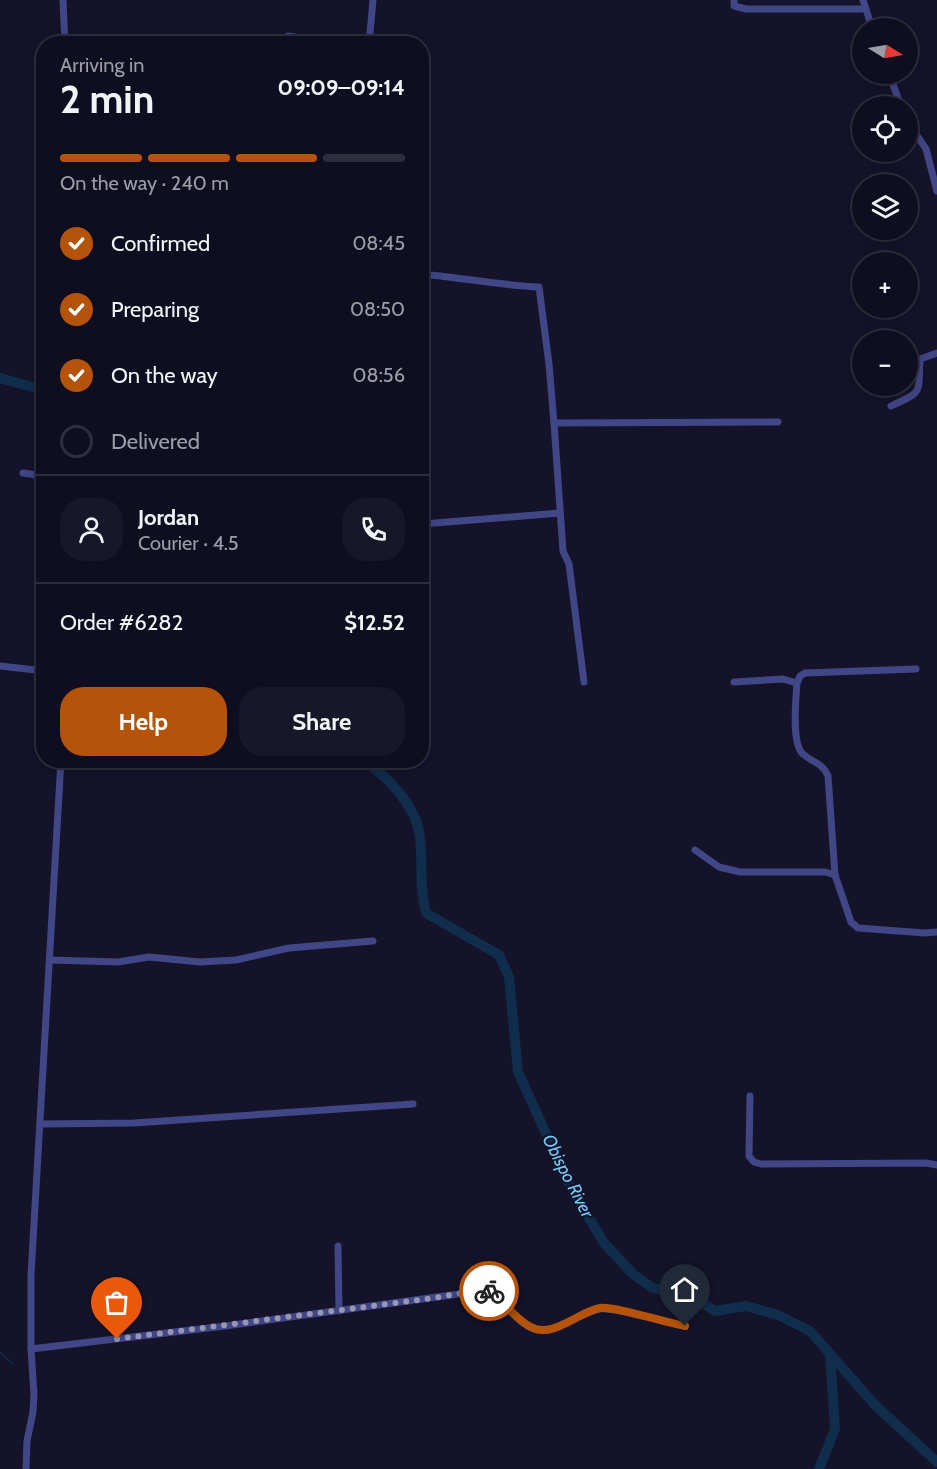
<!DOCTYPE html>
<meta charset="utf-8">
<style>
body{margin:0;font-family:Cabin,sans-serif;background:#181729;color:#f1f3f6;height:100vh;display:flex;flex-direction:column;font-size:22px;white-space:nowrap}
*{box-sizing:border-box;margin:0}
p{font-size:20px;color:#9b9ca5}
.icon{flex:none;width:33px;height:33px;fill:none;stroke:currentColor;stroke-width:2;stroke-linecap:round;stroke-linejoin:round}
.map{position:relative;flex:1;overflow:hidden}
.details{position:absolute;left:36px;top:36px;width:393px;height:732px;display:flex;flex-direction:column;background:#0f0e20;border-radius:24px;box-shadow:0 3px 15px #0003,0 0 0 2px #2f2e3e}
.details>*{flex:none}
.needle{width:39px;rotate:101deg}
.tools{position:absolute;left:852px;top:18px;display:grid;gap:12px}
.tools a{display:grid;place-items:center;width:66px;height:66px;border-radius:50%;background:#0f0e20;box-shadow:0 3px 15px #0003,0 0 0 2px #2f2e3e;font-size:30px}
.pin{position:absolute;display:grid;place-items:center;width:51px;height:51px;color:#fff;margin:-62px -26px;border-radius:50% 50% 50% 0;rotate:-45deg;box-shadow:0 0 6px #0007}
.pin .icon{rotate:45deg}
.courier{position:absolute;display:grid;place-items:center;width:60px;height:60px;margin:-30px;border:4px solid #b45309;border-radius:50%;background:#fff;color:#222;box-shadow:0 2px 8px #0007}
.summary em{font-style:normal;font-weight:800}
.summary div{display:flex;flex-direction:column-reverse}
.summary{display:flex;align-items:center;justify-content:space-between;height:102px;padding:0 24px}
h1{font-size:39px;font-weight:800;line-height:45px}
.bar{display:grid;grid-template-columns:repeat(4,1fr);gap:9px 6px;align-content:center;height:72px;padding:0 24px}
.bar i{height:8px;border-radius:4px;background:#2f2e3e}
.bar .on{background:#b45309}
.bar p{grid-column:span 4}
.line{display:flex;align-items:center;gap:15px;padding:0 24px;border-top:2px solid #2f2e3e}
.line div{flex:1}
.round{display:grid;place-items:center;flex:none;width:63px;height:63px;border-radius:24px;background:#181729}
ol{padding:0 24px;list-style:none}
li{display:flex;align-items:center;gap:18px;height:66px}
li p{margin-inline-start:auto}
li .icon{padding:6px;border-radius:50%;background:#b45309;color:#fff;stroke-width:4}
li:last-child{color:#9b9ca5}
li i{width:33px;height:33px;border:3px solid #2f2e3e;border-radius:50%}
.action{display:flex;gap:12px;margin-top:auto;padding:12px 24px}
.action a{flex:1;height:69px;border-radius:24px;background:#b45309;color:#fff;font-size:24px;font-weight:800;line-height:69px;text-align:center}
.action a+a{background:#181729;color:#f1f3f6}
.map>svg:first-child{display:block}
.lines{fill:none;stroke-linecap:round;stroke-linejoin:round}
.stream{stroke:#102d4b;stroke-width:1.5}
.river{stroke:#102d4b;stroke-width:10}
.minor{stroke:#404686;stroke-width:7}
.done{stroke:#9797b3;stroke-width:6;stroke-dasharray:0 10.8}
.route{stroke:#b45309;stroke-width:8}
.labels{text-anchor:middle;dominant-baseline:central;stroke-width:4.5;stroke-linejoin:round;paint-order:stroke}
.water-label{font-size:18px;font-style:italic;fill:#71caf7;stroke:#14132a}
</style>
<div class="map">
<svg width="937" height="1469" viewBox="0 0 937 1469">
<rect width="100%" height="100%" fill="#14132a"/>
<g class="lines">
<polyline class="stream" points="0,1352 13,1364"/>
<g class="river">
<polyline points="0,378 44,390"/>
<path d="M 363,760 C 389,778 417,806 420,838 C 423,863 419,888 426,913 L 499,955 L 509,977 L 518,1072 L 569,1184 L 604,1243 L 633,1274 L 651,1287 L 699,1301 L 715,1311 L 746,1306 L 778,1315 L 810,1331 L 875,1405 L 937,1462"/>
<polyline points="819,1469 835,1429 830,1355"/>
</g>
<g class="minor">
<polyline points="63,0 65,44"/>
<polyline points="734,0 734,6 746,9 865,9"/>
<polyline points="863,0 872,28"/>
<polyline points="288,36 343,44"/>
<polyline points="369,44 373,0"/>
<polyline points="889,74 901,106"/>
<polyline points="908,122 926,149 937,191"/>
<path d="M 422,274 C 461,278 500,285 539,287 L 549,364 L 554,423 L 778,422"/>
<path d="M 891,406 C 924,391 918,394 920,359 L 937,353"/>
<polyline points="554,423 563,551 569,564 584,682"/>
<polyline points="23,473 44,476"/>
<polyline points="422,524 560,513"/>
<polyline points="0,666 44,671"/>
<path d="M 734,682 L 783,679 L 797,683 C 796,698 791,744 803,754 C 813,763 822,762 828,776 L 835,875"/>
<polyline points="797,683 800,676 805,673 916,669"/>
<polyline points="695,850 719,867 740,872 825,872 835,875 851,922 858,928 925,933 937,932"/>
<polyline points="50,960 118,962 149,957 200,962 236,960 289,948 373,941"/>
<polyline points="750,1096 749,1156 754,1162 761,1164 926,1163 937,1165"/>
<polyline points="40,1124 134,1123 413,1104"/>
<polyline points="338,1246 339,1311"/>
<path d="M 31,1349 L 225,1326 L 488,1290 C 503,1300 518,1324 534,1329 C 556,1335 578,1313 599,1309 C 612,1306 668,1323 685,1326"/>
<polyline points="26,1469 27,1441 33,1412 34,1394 31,1349 31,1275 61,760"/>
</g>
</g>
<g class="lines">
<polyline class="done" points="117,1339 434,1298 473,1291 489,1291"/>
<path class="route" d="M 489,1291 C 505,1301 514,1319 531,1327 C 553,1339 578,1312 600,1308 C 614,1306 667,1323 685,1326"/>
</g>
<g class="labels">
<g class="water-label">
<text transform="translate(568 1176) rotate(63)">Obispo River</text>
</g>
</g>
</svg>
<div class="tools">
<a><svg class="needle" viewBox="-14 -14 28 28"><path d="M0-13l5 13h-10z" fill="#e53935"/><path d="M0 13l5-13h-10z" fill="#9b9ca5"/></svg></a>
<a><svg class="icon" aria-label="locate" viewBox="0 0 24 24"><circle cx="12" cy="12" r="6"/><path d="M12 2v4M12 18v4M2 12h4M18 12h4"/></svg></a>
<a><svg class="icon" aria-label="layers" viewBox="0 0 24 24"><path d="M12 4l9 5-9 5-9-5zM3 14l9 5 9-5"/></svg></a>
<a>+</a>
<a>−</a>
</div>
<div class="pin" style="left:117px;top:1339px;background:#ea580c"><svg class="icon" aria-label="bag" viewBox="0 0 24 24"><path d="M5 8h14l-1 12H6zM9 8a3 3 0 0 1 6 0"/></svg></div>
<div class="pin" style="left:685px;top:1326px;background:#1f2937"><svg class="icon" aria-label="home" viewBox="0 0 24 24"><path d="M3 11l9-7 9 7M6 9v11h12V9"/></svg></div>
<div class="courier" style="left:489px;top:1291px"><svg class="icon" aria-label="bike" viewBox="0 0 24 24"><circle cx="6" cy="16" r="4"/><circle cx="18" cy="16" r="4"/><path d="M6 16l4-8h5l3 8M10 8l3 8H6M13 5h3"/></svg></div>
<section class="details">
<div class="summary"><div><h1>2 min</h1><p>Arriving in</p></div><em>09:09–09:14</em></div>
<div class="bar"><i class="on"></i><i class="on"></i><i class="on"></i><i></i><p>On the way · 240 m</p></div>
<ol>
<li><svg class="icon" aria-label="check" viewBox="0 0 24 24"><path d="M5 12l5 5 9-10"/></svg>Confirmed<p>08:45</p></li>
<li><svg class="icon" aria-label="check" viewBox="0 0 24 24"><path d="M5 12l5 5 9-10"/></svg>Preparing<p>08:50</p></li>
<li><svg class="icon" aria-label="check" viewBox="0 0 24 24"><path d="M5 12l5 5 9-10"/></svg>On the way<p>08:56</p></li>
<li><i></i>Delivered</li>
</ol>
<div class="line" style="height:108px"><a class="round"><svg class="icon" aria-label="person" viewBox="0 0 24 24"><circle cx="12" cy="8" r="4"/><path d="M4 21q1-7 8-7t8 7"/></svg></a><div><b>Jordan</b><p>Courier · 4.5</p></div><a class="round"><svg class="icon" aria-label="phone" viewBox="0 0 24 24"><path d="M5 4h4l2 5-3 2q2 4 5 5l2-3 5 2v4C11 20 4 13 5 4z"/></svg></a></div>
<div class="line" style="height:78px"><div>Order #6282</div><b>$12.52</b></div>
<div class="action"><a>Help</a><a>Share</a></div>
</section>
</div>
